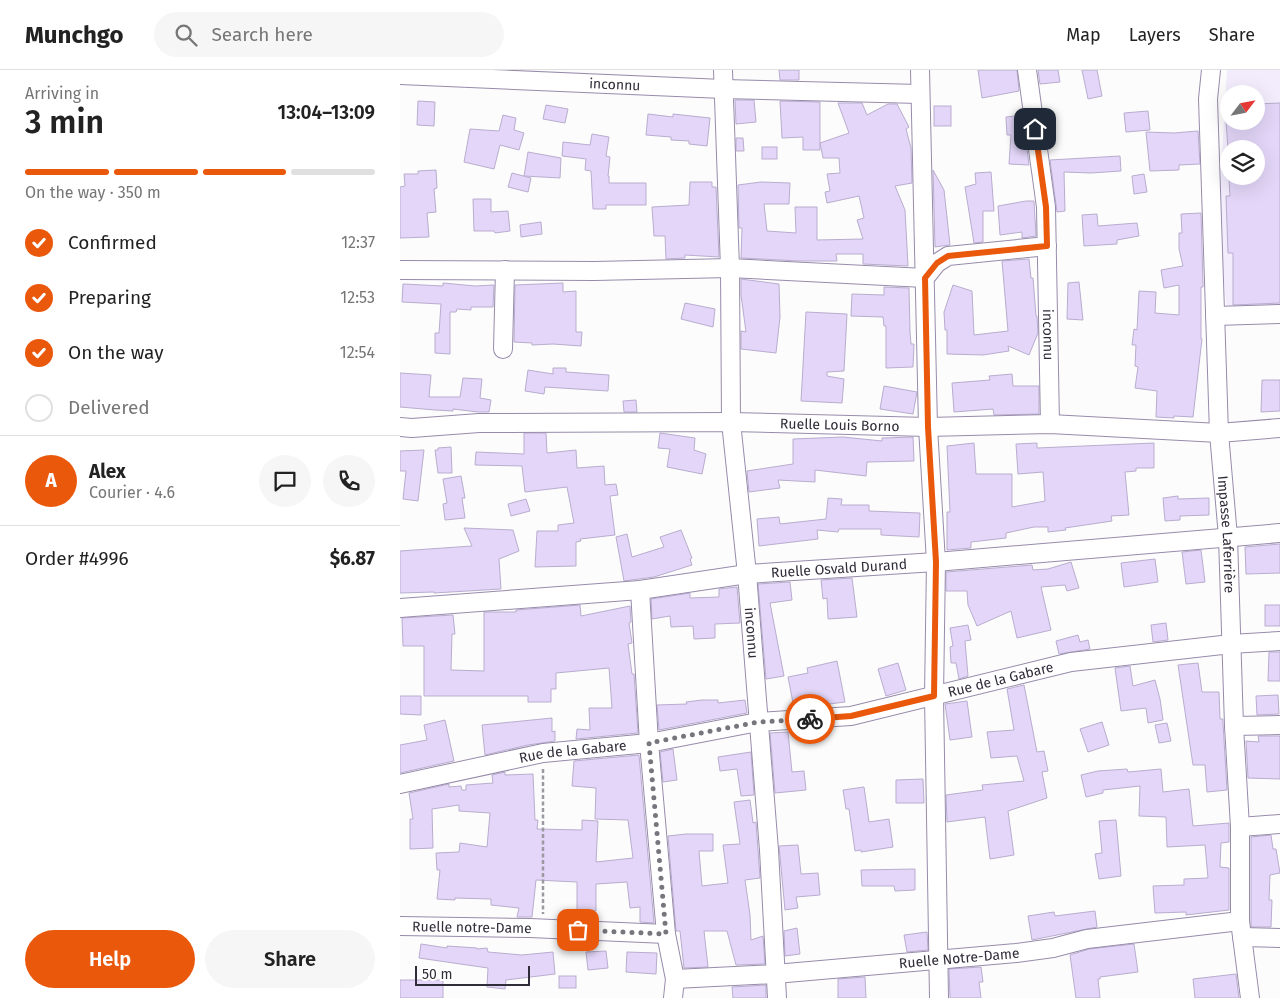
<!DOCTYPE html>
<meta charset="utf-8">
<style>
body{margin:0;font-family:"Fira Sans",sans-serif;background:#f6f6f6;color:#222;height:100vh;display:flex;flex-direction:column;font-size:19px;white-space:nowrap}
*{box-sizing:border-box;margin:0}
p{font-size:16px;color:#767676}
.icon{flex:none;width:28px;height:28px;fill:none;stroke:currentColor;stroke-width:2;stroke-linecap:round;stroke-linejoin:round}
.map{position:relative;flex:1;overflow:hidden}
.details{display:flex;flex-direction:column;background:#fff;width:400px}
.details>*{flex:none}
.needle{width:32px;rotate:58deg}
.controls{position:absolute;left:820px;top:15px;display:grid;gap:10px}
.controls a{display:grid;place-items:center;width:45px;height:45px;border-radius:50%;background:#fff;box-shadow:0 5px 20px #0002;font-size:25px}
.scale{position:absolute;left:15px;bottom:12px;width:115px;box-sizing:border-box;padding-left:5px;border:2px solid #312c39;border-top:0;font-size:14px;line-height:18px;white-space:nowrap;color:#312c39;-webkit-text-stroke:4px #fff;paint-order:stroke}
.pin{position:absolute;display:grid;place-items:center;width:42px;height:42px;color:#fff;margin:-21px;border-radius:10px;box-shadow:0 2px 8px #0006}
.courier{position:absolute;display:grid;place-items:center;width:50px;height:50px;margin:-25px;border:4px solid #ea580c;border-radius:50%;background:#fff;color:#222;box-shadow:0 1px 6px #0007}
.headline em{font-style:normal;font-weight:600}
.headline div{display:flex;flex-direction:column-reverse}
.headline{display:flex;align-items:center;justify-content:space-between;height:85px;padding:0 25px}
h1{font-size:32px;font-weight:600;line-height:38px}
.bar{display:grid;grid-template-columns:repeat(4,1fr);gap:8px 5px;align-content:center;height:60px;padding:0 25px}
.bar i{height:6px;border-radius:4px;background:#e0e0e0}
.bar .active{background:#ea580c}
.bar p{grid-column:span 4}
.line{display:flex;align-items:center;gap:12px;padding:0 25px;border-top:1px solid #e0e0e0}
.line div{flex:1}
.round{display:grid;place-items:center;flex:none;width:52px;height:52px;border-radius:26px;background:#f6f6f6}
ol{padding:0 25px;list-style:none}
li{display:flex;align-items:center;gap:15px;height:55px}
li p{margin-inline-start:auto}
li .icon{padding:5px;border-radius:50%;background:#ea580c;color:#fff;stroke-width:4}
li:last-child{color:#767676}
li i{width:28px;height:28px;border:2px solid #e0e0e0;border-radius:50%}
.primary-button{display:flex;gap:10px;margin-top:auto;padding:10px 25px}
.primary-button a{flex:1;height:58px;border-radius:30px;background:#ea580c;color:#fff;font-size:20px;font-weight:600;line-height:58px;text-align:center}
.primary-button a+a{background:#f6f6f6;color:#222}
header{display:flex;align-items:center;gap:30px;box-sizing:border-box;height:70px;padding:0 25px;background:#fff;border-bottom:1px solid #e0e0e0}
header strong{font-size:24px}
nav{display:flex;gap:28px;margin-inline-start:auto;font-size:18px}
.search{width:350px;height:45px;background:#f6f6f6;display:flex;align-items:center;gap:12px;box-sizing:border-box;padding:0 18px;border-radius:28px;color:#767676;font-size:19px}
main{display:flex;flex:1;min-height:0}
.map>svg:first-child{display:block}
.built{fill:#f2ecfc;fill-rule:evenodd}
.building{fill:#e3d6f8;stroke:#b9adce}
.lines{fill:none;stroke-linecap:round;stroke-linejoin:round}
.minor-casing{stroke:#978bab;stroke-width:20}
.path{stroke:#9c9aa0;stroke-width:2.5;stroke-dasharray:4 2.5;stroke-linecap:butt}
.minor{stroke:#fff;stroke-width:18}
.done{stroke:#78757d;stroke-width:5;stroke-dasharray:0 9}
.route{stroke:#ea580c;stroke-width:6}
.labels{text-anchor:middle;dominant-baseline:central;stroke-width:4;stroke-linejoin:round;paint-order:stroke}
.street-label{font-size:14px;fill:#312c39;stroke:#fff}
</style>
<header>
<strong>Munchgo</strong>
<div class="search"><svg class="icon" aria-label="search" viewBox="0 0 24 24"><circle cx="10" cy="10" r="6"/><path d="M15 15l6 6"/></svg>Search here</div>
<nav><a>Map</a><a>Layers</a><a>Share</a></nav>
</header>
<main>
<section class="details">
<div class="headline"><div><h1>3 min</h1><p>Arriving in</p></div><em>13:04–13:09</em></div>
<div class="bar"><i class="active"></i><i class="active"></i><i class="active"></i><i></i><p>On the way · 350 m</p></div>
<ol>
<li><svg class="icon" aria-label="check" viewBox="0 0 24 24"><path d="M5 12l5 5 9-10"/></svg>Confirmed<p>12:37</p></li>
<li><svg class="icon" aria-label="check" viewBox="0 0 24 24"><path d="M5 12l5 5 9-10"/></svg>Preparing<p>12:53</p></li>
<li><svg class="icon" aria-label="check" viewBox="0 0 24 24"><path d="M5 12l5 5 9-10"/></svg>On the way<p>12:54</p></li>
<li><i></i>Delivered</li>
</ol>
<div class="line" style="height:90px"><b class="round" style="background:#ea580c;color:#fff">A</b><div><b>Alex</b><p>Courier · 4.6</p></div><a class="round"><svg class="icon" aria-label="chat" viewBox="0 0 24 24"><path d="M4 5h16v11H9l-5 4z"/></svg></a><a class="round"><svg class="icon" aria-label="phone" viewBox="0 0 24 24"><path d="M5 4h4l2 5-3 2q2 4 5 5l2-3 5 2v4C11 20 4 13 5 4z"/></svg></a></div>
<div class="line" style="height:65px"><div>Order #4996</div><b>$6.87</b></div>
<div class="primary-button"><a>Help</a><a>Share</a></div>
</section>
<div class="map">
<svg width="880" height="928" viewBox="0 0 880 928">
<rect width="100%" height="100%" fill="#fcfcfc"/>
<path class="built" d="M 827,0 L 880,0 L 880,240 L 827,241 L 820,171 L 821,101 ZM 829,24 L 856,24 L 856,51 L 829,51 ZM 829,79 L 856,79 L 856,106 L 829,106 Z"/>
<g class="building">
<polygon points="379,0 399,0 399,10 380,10"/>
<polygon points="578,0 617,0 619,21 582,28"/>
<polygon points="638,0 658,0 660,12 640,14"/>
<polygon points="682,0 697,0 702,26 688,29"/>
<polygon points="335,30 354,30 356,52 336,54"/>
<polygon points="18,31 35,32 34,56 17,55"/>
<polygon points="380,31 420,32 420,80 403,80 403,67 382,68"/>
<polygon points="438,33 462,33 467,45 488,34 497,34 509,57 506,59 511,78 512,113 495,116 505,140 508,196 463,194 463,184 436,184 437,191 399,191 341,188 342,158 339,158 338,115 361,112 390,113 389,134 364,134 367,161 396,163 395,137 417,137 417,170 463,169 457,150 464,148 459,126 427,133 425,122 430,121 427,104 440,103 439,88 423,88 420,73 449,63"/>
<polygon points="880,33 880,233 833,235 833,183 828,183 826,126 830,126 829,110 846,106 856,106 856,79 828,79 826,51 856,51 856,34"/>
<polygon points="146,35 168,39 165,53 143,49"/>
<rect x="534" y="36" width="17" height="20"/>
<polygon points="748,41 750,60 726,62 724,43"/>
<polygon points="248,44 273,47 273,44 310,48 307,76 289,74 289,71 271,70 271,67 246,65"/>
<polygon points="103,45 116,48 114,60 124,63 119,80 100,75 94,99 64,92 70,59 99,61"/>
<polygon points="623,45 629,95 609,94 611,65 607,65 606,47"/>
<polygon points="798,61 800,94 779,95 779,100 750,101 746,62 774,63"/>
<polygon points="192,64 209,67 206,86 210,87 208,106 209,106 209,113 246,113 246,135 206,135 206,139 193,139 191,101 185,100 186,89 162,86 163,72 190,75"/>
<polygon points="336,68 343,68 344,81 336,81"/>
<rect x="362" y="77" width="15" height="12"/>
<polygon points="128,82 161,88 160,108 124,106"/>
<polygon points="720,86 721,101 691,103 664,102 665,141 657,142 650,90"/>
<polygon points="36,100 37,118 34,119 36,142 27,143 29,167 0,168 0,117 5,116 4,104 18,104 18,101"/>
<polygon points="533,100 544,120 550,175 535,177"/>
<polygon points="591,102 594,141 583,141 583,172 574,173 565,117 576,114 575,103"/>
<polygon points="112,103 131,108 128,122 108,117"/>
<polygon points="744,104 747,122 734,124 732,106"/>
<polygon points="290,112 312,112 312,117 316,117 319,187 285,185 285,188 266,189 265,166 254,166 252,137 289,135"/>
<polygon points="73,129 91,129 91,142 108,141 110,161 95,163 94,161 74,161"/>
<polygon points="626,131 634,131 636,166 622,168 622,162 600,165 598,136"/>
<polygon points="801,143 803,214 803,217 801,217 801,269 802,269 793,347 774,346 774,348 756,347 757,321 735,318 738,297 735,296 736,275 732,275 734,259 737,260 739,221 756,222 755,243 779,245 779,215 764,218 761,200 783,196 779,179 779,163 782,163 781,144"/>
<polygon points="697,144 698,156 737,153 739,166 717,170 717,174 684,176 682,145"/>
<polygon points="141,152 142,164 121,167 120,155"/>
<polygon points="629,189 631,208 633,208 636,246 637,246 638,263 629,285 608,276 609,281 583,285 547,284 547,260 545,260 544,242 553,215 572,221 574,265 608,261 602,191"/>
<polygon points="341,209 379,214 380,247 376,283 341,279 341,261 346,262 341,225"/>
<polygon points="679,212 683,250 667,249 668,213"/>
<polygon points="43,213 75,216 94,215 93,237 71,237 71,240 57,239 56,242 50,242 50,284 35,283 35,263 39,263 41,234 2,232 3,214 43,216"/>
<polygon points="163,213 163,222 176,221 176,262 182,262 181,276 153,274 132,275 132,273 114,272 115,215"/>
<polygon points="484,217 509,218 510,262 511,274 514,274 513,297 486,298 486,256 484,256 483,247 451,246 452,224 484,225"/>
<polygon points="285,233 315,239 313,257 281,249"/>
<polygon points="406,242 447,244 444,301 427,302 427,306 444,309 442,333 401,331"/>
<polygon points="153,298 166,298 166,302 209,305 208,321 145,317 144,324 125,321 128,300 153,304"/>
<polygon points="0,303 31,305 29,327 60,327 63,308 82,309 80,328 91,330 89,342 78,342 53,339 53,341 35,340 0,337"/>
<polygon points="612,304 613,316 639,316 639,344 594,345 593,339 554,342 552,313 590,310 589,306"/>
<polygon points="862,310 880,310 880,341 861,342"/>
<polygon points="484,316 517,322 513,344 480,339"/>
<polygon points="236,330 237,342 224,342 223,331"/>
<polygon points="124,363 146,363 147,383 176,380 177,398 204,396 205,415 216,414 218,425 210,426 215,465 180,469 181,471 176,472 176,496 135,497 137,461 158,461 158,455 174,453 167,417 125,422 122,396 75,395 76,382 124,384"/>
<polygon points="260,363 295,368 294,380 306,384 302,404 267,397 270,379 258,378"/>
<polygon points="443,367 482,371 482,368 513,367 514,391 467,392 466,406 415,400 415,412 378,410 380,418 349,422 347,401 393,394 393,369"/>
<polygon points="574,373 576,404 612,404 612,437 645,431 643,402 618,404 616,374 637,373 637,378 754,373 754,398 736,398 736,401 725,402 729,445 711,446 712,451 665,458 666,460 648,462 648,457 634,457 606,463 606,468 571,472 571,478 547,480 547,442 550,442 547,376"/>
<polygon points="51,377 52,403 38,403 35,380 38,380 38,378"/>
<polygon points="24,380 18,431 3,429 6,401 0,401 0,381"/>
<polygon points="61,406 65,428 62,428 65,448 45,450 43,434 47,433 43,409"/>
<polygon points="778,426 778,429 809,428 809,445 780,446 780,450 765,451 763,428"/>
<polygon points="428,428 442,429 441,435 469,435 469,441 520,443 519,467 481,465 481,459 439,459 438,462 417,460 418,469 359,476 357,449 379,447 380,454 426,449"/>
<polygon points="126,429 130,441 111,446 108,434"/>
<polygon points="64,458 113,460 119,481 99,489 101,519 34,523 34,522 0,523 0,481 72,476"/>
<polygon points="281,460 292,488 290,489 292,495 254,507 224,511 216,467 227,464 232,487 264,477 260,467"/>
<polygon points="880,474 880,503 846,504 845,477"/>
<polygon points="801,480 805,512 786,514 782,482"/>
<polygon points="755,489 758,512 724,517 721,493"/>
<polygon points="671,492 679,518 667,521 665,515 641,517 651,560 617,568 611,541 577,556 568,535 567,521 546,521 546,502 632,495 633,500 648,499"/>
<polygon points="452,508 457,547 428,549 427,528 423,529 421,510"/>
<polygon points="390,512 392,530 370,533 384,606 366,609 358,514"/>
<polygon points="337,517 340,553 315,554 315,568 294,569 293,556 271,557 270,546 252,549 251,529 290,523 290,528 319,527 319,519"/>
<polygon points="180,535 181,546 230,536 231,552 229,553 232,573 228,574 232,604 234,604 238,663 176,669 177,659 190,660 189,638 212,638 209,598 156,603 156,619 151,619 151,632 128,632 128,626 24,626 24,576 3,576 2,548 53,545 55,564 52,564 51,600 84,601 84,542 116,542 116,540"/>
<rect x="865" y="535" width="15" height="21"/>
<polygon points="766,553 768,570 753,572 751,555"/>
<polygon points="568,555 571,570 565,571 568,606 559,609 556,593 551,593 550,577 553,576 550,558"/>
<polygon points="678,565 680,572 688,570 690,579 659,584 656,571"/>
<polygon points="869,582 880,582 880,611 868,611"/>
<polygon points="437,591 445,632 414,636 413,630 393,633 388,607 408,603 407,598"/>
<polygon points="498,593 506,620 486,626 478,599"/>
<polygon points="798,593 802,622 819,622 820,649 823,649 823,653 827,720 807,722 805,695 793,695 778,595"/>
<polygon points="730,596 733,616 755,610 760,629 763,650 748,653 746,638 721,641 715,598"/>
<polygon points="624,615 637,682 644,681 648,701 642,702 647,728 608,741 614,785 590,789 585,747 547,752 546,725 583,720 582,715 624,711 617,686 591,688 587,662 614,660 607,619"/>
<polygon points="878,625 879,644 857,645 856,626"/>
<polygon points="0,626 21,626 21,645 0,644"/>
<polygon points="302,630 318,630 318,633 345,630 347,643 259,660 257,635 287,634 286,632"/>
<polygon points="567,631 572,667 550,670 545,634"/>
<polygon points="152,648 152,662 155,661 155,671 128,675 85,685 82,655"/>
<polygon points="45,650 54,691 0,703 0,675 27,670 24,655"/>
<polygon points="702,652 709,675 688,682 680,659"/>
<polygon points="767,653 771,671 759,673 755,655"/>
<polygon points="388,662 392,702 404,701 406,720 375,723 370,663"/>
<polygon points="858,666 880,666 880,709 848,708 846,671 859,672"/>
<polygon points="273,679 277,710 263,712 260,682"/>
<polygon points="351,682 354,725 341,726 337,699 320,701 318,687"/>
<polygon points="239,685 254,853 240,852 240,837 230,838 227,812 196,814 196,841 177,841 177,812 136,810 132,847 117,847 119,838 91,835 91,829 55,828 55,830 37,829 40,800 37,800 36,783 59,782 60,773 87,777 90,743 59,741 59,735 32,739 33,778 10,779 10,749 13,749 9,723 49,714 49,717 61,716 62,720 66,720 66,715 93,713 92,705 105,702 105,705 133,704 135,750 138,750 137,759 182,760 182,750 198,751 196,792 233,788 228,750 195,749 196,718 172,716 174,691"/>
<polygon points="727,699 728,702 761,699 763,722 789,719 793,756 829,753 829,772 821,773 820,797 829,798 829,840 786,845 786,842 755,843 753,816 784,815 784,809 808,808 805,775 767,777 766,747 739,746 740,716 703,720 703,723 686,727 681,705 698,701"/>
<polygon points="523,709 524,733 496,733 496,710"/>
<polygon points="464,717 469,752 489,749 493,777 461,782 461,780 455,781 449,739 446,739 443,720"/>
<polygon points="350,730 353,753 356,752 360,808 345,810 350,845 351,870 363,866 365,894 336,895 327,861 304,861 308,897 284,898 280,861 276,861 268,766 286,764 313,764 313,781 299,781 302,816 328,813 323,775 340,774 334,732"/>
<polygon points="716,750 721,806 699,809 695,784 702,783 699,751"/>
<polygon points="871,765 873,779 876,779 880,803 870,805 869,830 872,830 871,857 851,857 851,767"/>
<polygon points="398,775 401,804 418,803 420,825 396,827 398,838 385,840 379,776"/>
<polygon points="515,799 515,820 495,821 494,816 462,816 461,800"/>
<polygon points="695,841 697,857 632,870 628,846 654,842 655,846"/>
<polygon points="397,858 400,884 385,886 384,861"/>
<polygon points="527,862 528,880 507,882 504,865"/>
<polygon points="21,874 47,878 47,876 77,878 77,879 87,878 88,882 122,885 153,882 155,904 106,910 105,919 87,917 88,898 19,888"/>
<polygon points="734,874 738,902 700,907 700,909 698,909 700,928 676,928 670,885 689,879"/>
<polygon points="206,881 208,898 188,900 186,882"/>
<polygon points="227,882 257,883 256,904 226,902"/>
<polygon points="581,897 583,912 579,912 581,928 550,928 549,899"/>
<polygon points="836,904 839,928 795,928 793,909"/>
<rect x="159" y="906" width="17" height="12"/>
<polygon points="465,907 466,928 438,928 438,909"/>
<rect x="0" y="910" width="43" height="18"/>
<polygon points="366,915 366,928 333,928 332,917"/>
</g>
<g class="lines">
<defs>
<g id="minor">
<path id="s1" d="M 323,0 L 330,198 L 331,352 L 347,504 L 369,780 L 377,928"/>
<polyline points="520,0 528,357 536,492 534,626 539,928"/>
<path id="s2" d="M 627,0 L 646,137 L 650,354"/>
<path id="s3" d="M 811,0 L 808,29 L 819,363 L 828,467 L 834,656 L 840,757 L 840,851 L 850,928"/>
<path id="s4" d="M 0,5 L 323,19 L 520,24"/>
<polyline points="0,200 194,201 330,198 525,208 537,193 548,186 647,176"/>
<polyline points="815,246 880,244"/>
<polyline points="103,279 105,200"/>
<path id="s5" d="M 0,357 L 12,358 L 79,353 L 331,352 L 528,357 L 650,354 L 819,363 L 880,358"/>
<polyline points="240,520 249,673 266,864 275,909 273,928"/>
<path id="s6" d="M 0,538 L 240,520 L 347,504 L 536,492 L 880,463"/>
<polyline points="834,656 880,655"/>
<path id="s7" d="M 0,714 L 143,683 L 249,673 L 358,652 L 451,646 L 671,592 L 831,574 L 880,571"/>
<polyline points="840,757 880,754"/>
<path id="s8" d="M 0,856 L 130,858 L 266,864"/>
<polyline points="842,867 880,868"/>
<path id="s9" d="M 275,909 L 375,904 L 616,883 L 653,878 L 687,869 L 840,851"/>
</g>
</defs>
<use href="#minor" class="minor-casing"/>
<polyline class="path" points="143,699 143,844"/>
<use href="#minor" class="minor"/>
</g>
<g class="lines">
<polyline class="done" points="178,860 266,864 249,673 358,652 410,649"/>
<polyline class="route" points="410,649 451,646 534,626 536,492 528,357 525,208 537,193 548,186 647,176 646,137 635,59"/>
</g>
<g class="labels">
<g class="street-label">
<text stroke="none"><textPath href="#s4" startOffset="215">inconnu</textPath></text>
<text stroke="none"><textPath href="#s2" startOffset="266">inconnu</textPath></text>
<text stroke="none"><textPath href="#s5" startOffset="440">Ruelle Louis Borno</textPath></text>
<text stroke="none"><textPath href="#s3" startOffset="465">Impasse Laferrière</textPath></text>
<text stroke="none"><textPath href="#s6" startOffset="441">Ruelle Osvald Durand</textPath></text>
<text stroke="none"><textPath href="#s1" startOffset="564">inconnu</textPath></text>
<text stroke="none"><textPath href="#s7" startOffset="611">Rue de la Gabare</textPath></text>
<text stroke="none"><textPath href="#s7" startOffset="176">Rue de la Gabare</textPath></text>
<text stroke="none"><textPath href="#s8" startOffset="72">Ruelle notre-Dame</textPath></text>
<text stroke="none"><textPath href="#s9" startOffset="285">Ruelle Notre-Dame</textPath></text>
</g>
</g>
</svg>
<div class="controls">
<a><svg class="needle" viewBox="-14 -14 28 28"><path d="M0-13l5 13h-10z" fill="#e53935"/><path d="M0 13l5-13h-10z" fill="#767676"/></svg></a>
<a><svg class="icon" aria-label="layers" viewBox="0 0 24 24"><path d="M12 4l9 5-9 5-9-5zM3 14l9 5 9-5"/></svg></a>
</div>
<div class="scale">50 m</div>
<div class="pin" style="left:178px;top:860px;background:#ea580c"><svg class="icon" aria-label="bag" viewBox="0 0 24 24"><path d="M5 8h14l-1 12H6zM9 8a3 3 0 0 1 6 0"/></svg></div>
<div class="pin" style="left:635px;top:59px;background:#1f2937"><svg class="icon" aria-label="home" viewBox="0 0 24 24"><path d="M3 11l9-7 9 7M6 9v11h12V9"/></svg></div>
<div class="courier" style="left:410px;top:649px"><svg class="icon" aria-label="bike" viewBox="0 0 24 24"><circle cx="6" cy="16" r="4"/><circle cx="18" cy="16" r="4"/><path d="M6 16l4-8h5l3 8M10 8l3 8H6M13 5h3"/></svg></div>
</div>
</main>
